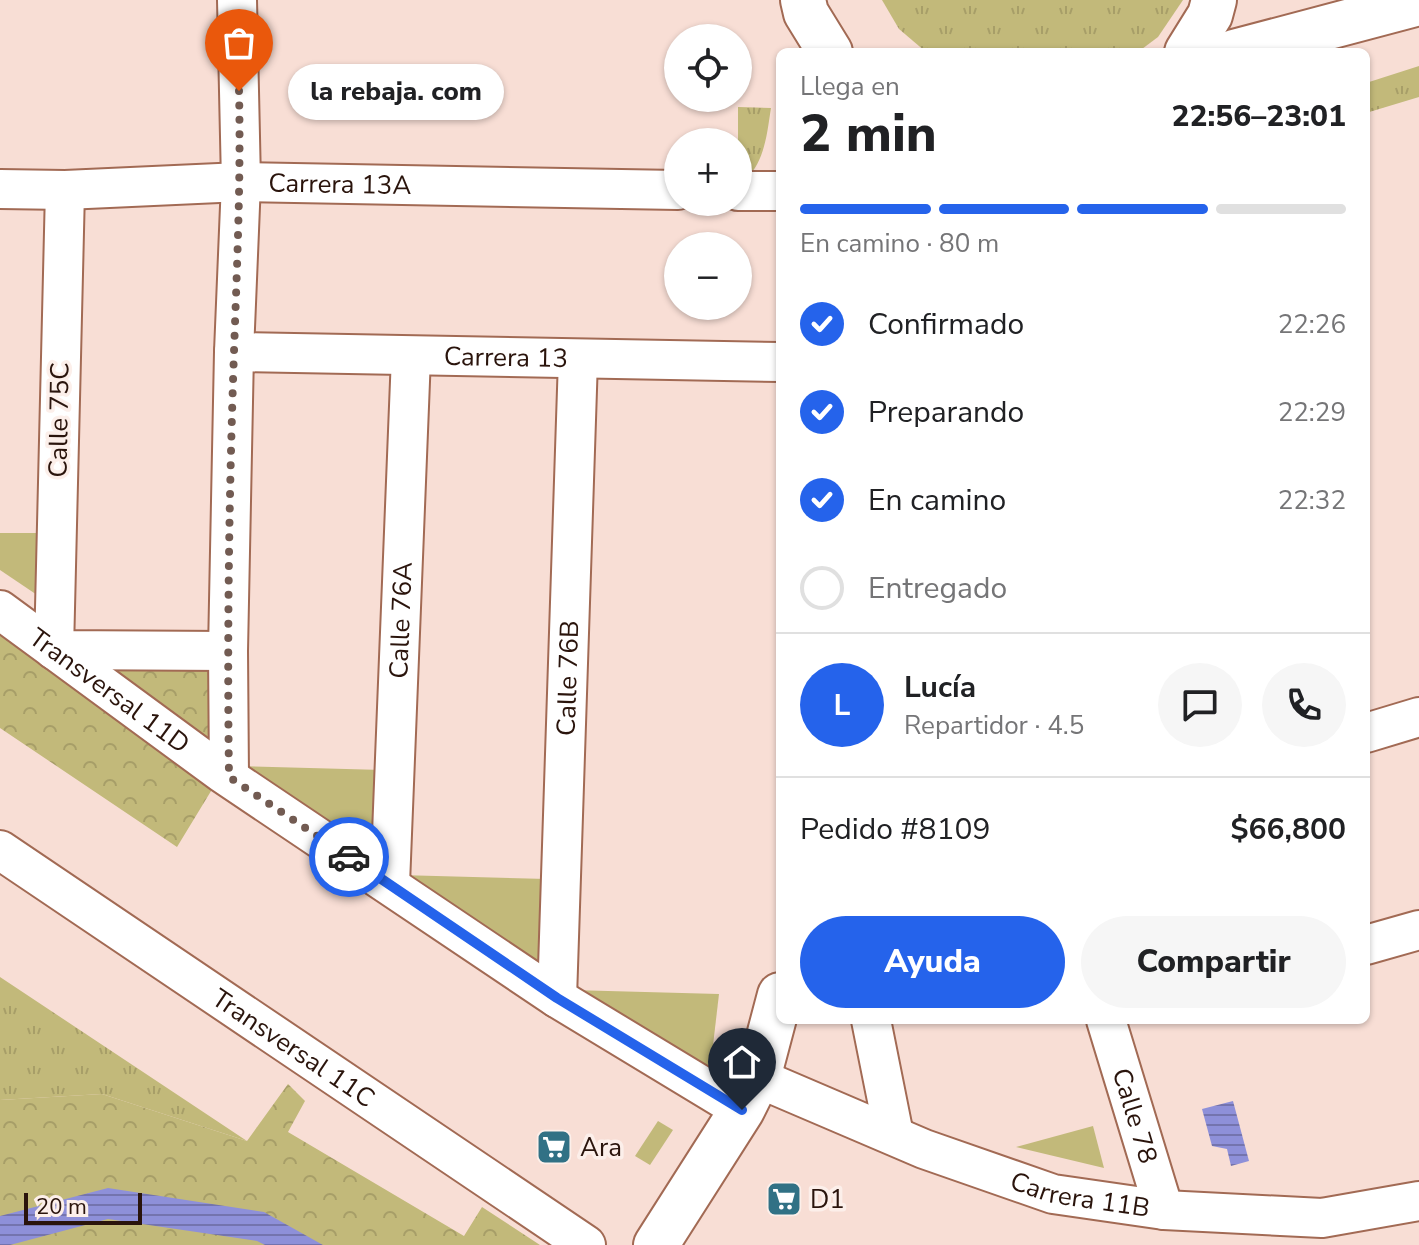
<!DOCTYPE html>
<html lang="es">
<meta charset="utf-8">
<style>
body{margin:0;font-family:"Nunito Sans",sans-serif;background:#f6f6f6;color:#202124;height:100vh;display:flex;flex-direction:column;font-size:30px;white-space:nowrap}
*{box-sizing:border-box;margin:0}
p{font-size:26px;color:#757577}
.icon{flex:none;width:44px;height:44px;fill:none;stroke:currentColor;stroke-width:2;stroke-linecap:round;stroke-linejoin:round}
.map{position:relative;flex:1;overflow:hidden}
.details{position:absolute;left:776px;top:48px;width:594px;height:976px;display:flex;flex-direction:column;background:#fff;border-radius:12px;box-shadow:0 2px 6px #0004}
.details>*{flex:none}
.buttons{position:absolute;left:664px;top:24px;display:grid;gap:16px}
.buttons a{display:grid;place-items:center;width:88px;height:88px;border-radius:50%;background:#fff;box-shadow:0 2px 6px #0004;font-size:40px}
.scale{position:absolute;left:24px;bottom:20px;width:118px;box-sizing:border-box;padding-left:8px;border:4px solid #2a140c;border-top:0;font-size:22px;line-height:28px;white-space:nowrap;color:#2a140c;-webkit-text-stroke:6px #fcefea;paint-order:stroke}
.pin{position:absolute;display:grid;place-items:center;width:68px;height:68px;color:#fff;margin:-82px -34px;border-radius:50% 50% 50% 0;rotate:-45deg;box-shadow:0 0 8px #0007}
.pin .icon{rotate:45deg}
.courier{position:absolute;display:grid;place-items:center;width:80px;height:80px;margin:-40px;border:6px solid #2563eb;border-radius:50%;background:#fff;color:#222;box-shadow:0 2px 10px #0007}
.bubble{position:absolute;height:56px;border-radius:28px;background:#fff;box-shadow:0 2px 6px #0004;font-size:26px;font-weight:800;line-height:56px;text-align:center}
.head em{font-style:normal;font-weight:800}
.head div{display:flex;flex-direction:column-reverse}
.head{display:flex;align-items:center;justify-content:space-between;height:136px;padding:0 24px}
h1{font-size:52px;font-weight:800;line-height:60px}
.bar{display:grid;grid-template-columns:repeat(4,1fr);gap:12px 8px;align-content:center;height:96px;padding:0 24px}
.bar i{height:10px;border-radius:6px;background:#e0e0e0}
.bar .on{background:#2563eb}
.bar p{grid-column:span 4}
.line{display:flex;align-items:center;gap:20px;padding:0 24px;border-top:2px solid #e0e0e0}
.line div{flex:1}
.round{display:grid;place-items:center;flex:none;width:84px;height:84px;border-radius:42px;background:#f6f6f6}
ol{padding:0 24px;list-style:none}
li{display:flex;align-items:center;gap:24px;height:88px}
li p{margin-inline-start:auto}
li .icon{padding:8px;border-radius:50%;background:#2563eb;color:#fff;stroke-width:4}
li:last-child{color:#757577}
li i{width:44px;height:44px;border:4px solid #e0e0e0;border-radius:50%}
.button{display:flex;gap:16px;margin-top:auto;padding:16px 24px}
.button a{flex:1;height:92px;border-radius:48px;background:#2563eb;color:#fff;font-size:32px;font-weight:800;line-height:92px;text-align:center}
.button a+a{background:#f6f6f6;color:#202124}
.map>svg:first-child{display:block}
.grass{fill:url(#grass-tufts)}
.forest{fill:url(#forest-crowns)}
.garden{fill:#c2b97a}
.water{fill:url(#water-rules)}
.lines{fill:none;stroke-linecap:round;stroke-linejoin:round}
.street-casing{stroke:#a26a54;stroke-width:42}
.secondary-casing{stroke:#a26a54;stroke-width:48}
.primary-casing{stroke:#a26a54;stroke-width:48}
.street{stroke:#fff;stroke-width:38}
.secondary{stroke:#fff;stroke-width:44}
.primary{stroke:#fff;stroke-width:44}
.done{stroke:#725b52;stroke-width:8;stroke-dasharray:0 14.4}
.route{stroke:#2563eb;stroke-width:10}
.labels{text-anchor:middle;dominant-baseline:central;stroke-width:7;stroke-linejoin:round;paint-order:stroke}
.street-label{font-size:26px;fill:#2a140c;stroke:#fcefea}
.poi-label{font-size:26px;fill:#2a140c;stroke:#fcefea;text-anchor:start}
</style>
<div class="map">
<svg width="1419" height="1245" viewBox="0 0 1419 1245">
<defs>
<pattern id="grass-tufts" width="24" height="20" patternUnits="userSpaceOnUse" patternTransform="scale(2)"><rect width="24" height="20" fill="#c2b97a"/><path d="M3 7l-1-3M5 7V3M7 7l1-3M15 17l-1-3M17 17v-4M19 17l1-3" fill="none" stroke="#a79e68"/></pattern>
<pattern id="forest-crowns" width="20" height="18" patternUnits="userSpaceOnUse" patternTransform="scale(2)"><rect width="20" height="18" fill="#c2b97a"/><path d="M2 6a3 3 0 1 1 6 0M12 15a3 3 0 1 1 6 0" fill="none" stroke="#a79e68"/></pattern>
<pattern id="water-rules" width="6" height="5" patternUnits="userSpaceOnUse" patternTransform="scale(2)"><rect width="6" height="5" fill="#8e90d9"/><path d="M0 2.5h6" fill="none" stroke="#7474ae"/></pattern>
</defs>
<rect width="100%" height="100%" fill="#f8ded5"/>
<g class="grass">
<polygon points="882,0 1183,0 1158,37 1138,52 926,52 899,29"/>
<polygon points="1419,66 1419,97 1366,113 1366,83"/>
<path d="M 738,107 L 771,108 C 767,133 765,161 746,179 L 738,178 Z"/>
<polygon points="0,977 247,1141 102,1094 0,1100"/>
</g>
<g class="forest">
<polygon points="0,620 54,650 228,651 222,773 177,847 0,728"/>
<polygon points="288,1084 305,1101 288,1132 464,1236 482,1207 540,1245 0,1245 0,1100 102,1094 247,1141"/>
</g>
<g class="garden">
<polygon points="0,533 50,533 49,603 0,570"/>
<polygon points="235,766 383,770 382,867"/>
<polygon points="399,875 547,879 548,973"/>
<polygon points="571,990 719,994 710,1071"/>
<polygon points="658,1121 673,1130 650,1165 635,1156"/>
<polygon points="1093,1126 1104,1168 1016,1147"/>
</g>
<g class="water">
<polygon points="1233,1101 1249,1161 1231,1166 1227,1149 1212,1146 1202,1109"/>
<polygon points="108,1188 264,1212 323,1245 265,1245 257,1241 108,1219 10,1245 0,1245 0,1216"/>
</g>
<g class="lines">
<defs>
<g id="street">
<path id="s1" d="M 0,189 L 65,190 L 241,182 L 678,190"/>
<polyline points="65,190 54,650 228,651"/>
<polyline points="738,191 780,191"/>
<path id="s2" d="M 234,352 L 780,362"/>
<path id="s3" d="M 0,610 L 222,773 L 557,998 L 742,1110"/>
<polyline points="1366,733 1419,717"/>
<polyline points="229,777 228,651 234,352 241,182 237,0"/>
<path id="s4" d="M 0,850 L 586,1245"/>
<path id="s5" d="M 390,884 L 411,356"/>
<polyline points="1366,945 1419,930"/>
<path id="s6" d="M 557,998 L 578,359"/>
<polyline points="871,1020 894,1135"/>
<path id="s7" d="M 1106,1020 L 1164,1210"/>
<path id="s8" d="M 758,1078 L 924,1149 L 1053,1194 L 1164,1210 L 1322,1218 L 1419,1201"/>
</g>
<polyline id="secondary" points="656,1245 742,1110 758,1078 780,995"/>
<g id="primary">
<polyline points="803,0 806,13 830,52"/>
<polyline points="1187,52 1210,15 1214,0"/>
<polyline points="1234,52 1419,3"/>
</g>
</defs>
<use href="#street" class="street-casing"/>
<use href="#secondary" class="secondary-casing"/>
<use href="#primary" class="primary-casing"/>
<use href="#street" class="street"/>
<use href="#secondary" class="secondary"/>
<use href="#primary" class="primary"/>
</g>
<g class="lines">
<path class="done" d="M 239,91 C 241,178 237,265 234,352 C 229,494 227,636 229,777 L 349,857"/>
<polyline class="route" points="349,857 557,998 742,1110"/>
</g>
<defs>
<symbol id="supermarket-square" viewBox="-11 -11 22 22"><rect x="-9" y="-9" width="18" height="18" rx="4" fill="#317185" stroke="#fcefea"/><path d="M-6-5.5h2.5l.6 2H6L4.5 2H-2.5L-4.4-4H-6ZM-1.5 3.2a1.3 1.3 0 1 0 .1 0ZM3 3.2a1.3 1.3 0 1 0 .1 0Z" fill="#fff"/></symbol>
</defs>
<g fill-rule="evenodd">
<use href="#supermarket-square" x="534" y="1127" width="40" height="40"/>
<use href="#supermarket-square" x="764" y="1179" width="40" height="40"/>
</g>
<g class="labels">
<g class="street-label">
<text stroke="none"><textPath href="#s1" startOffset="340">Carrera 13A</textPath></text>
<text stroke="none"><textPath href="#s2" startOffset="272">Carrera 13</textPath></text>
<text transform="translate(59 420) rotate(-89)">Calle 75C</text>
<text stroke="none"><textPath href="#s5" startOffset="264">Calle 76A</textPath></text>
<text stroke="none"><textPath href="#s6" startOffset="320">Calle 76B</textPath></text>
<text stroke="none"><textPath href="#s3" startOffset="136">Transversal 11D</textPath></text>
<text stroke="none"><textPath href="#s4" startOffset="354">Transversal 11C</textPath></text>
<text stroke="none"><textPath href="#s7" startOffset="100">Calle 78</textPath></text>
<text stroke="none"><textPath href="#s8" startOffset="344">Carrera 11B</textPath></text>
</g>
<g class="poi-label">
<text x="580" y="1147">Ara</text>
<text x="810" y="1199">D1</text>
</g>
</g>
</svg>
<div class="buttons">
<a><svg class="icon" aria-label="locate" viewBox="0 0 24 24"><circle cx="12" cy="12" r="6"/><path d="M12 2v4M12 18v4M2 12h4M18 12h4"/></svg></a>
<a>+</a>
<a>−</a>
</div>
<div class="scale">20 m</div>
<div class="pin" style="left:239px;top:91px;background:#ea580c"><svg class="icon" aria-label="bag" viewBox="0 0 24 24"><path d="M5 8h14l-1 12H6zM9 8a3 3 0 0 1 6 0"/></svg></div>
<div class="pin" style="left:742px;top:1110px;background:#1f2937"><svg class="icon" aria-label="home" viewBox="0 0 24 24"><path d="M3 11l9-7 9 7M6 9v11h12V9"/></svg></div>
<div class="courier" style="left:349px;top:857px"><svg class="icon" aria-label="car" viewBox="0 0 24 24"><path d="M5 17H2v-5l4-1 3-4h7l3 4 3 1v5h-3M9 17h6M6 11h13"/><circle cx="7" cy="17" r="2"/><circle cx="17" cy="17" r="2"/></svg></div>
<div class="bubble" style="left:288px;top:64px;width:216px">la rebaja. com</div>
<section class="details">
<div class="head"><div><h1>2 min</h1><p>Llega en</p></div><em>22:56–23:01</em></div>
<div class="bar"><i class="on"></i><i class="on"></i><i class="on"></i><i></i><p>En camino · 80 m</p></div>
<ol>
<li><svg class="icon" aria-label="check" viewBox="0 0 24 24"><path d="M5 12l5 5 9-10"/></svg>Confirmado<p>22:26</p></li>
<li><svg class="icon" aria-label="check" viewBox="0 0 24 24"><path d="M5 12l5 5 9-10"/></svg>Preparando<p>22:29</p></li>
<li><svg class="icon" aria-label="check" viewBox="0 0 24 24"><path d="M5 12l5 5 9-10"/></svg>En camino<p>22:32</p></li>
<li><i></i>Entregado</li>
</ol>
<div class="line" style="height:144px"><b class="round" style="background:#2563eb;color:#fff">L</b><div><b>Lucía</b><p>Repartidor · 4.5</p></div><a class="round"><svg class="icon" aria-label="chat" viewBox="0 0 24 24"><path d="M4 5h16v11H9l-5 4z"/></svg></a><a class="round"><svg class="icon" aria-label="phone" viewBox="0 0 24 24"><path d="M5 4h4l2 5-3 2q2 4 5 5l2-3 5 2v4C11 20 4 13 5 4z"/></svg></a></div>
<div class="line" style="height:104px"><div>Pedido #8109</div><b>$66,800</b></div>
<div class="button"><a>Ayuda</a><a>Compartir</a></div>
</section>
</div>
